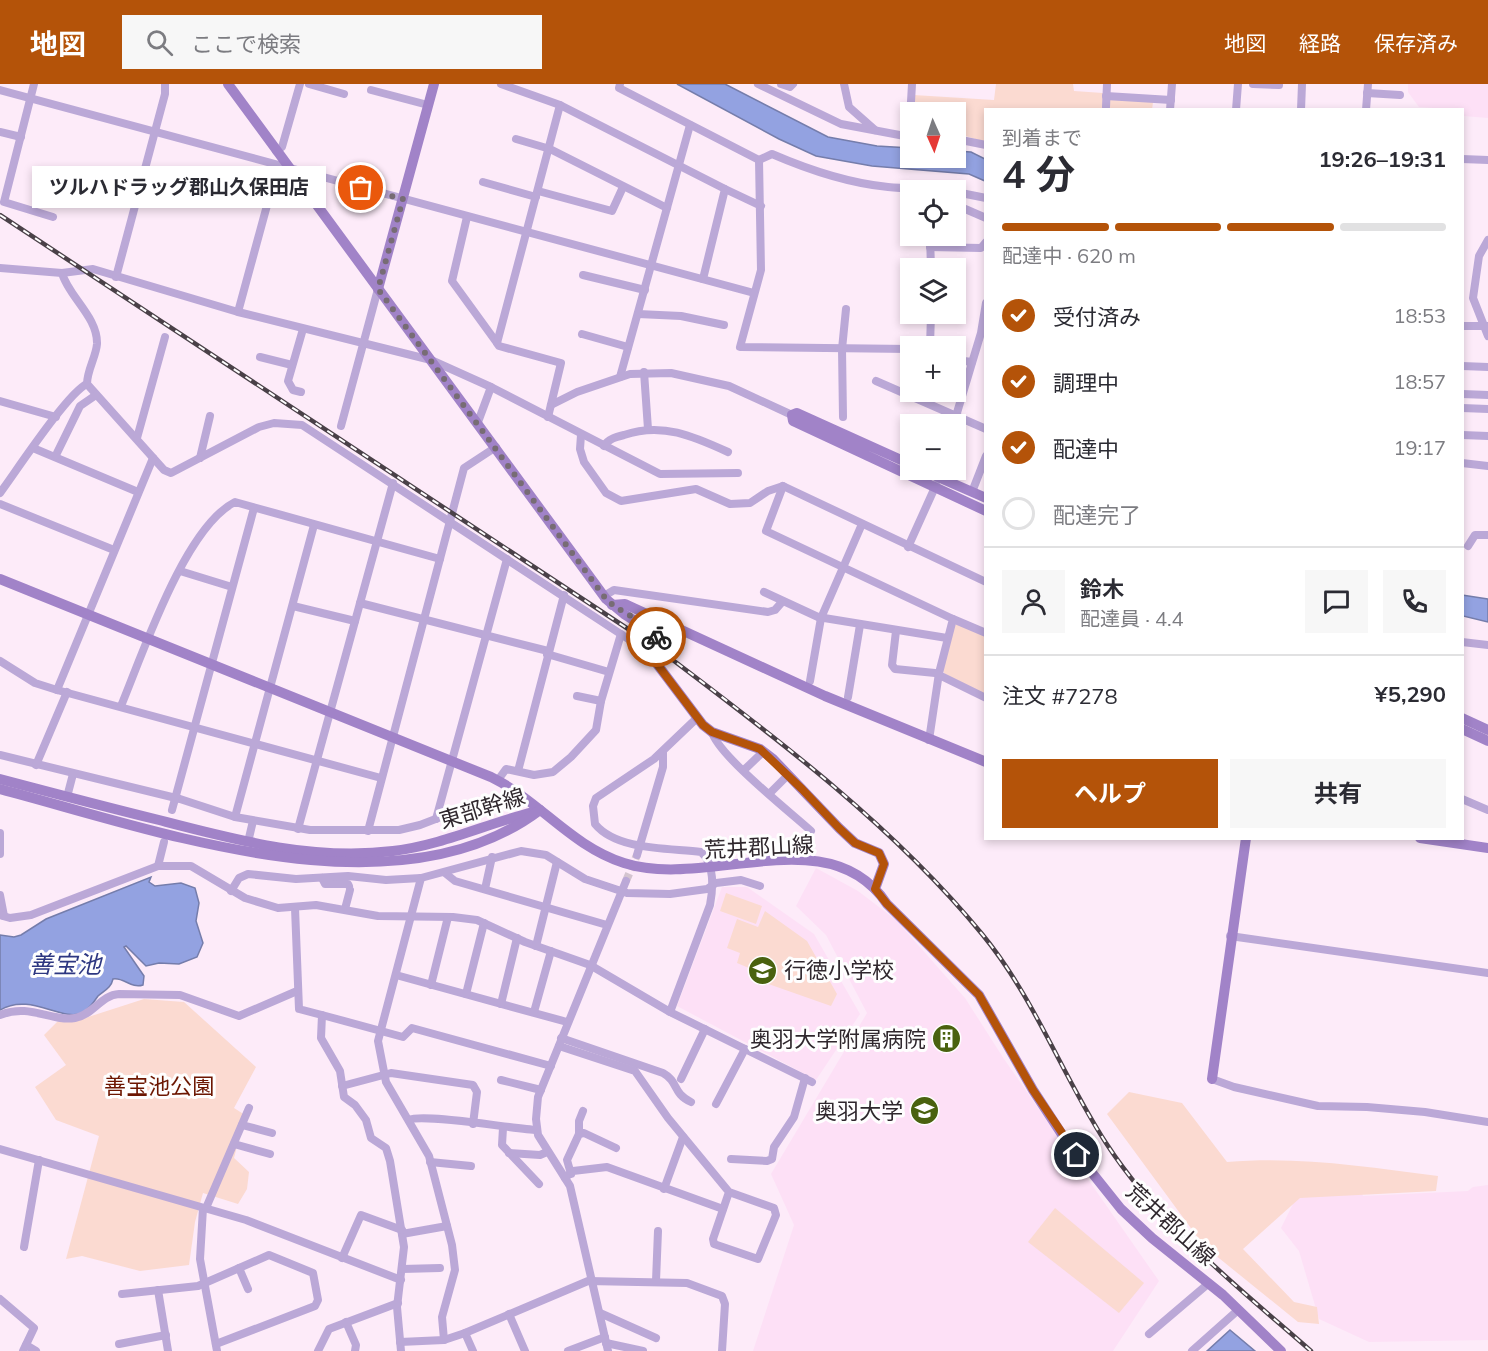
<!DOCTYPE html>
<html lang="ja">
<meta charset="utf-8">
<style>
body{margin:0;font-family:Mulish,"Noto Sans JP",sans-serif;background:#f7f7f7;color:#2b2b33;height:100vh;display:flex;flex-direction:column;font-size:22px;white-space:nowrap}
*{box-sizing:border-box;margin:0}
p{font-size:20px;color:#7c7c81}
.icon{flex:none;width:33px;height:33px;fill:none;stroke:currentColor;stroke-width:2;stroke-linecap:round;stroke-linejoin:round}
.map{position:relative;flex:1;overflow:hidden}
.sheet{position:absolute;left:984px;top:24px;width:480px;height:732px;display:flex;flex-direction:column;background:#fff;border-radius:0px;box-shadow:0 3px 9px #0003}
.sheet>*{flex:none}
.needle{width:39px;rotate:177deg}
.tools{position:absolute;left:900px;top:18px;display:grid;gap:12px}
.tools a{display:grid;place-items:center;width:66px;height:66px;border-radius:0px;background:#fff;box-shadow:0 3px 9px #0003;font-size:30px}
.pin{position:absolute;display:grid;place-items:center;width:51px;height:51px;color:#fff;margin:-26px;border:3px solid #fff;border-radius:50%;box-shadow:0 2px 6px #0007}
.courier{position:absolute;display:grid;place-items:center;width:60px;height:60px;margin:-30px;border:4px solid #b45309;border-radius:50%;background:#fff;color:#222;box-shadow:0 2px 8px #0007}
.bubble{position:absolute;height:42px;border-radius:0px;background:#fff;box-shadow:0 3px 9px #0003;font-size:20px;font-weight:700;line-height:42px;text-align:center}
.summary em{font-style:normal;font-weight:700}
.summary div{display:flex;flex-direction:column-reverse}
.summary{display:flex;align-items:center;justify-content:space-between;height:102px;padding:0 18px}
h1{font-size:39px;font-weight:700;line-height:45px}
.bar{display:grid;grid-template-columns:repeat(4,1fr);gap:9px 6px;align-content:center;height:72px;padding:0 18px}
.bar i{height:8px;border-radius:4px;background:#e1e1e2}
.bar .selected{background:#b45309}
.bar p{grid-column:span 4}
.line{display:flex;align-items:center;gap:15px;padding:0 18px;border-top:2px solid #e1e1e2}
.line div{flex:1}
.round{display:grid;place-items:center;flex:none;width:63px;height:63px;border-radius:0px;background:#f7f7f7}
ol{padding:0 18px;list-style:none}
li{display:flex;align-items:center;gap:18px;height:66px}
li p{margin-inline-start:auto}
li .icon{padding:6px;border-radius:50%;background:#b45309;color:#fff;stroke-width:4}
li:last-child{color:#7c7c81}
li i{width:33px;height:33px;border:3px solid #e1e1e2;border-radius:50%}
.primary-button{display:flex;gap:12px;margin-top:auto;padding:12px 18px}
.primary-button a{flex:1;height:69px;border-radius:0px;background:#b45309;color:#fff;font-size:24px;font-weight:700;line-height:69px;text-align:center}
.primary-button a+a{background:#f7f7f7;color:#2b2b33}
header{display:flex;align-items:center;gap:36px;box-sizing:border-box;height:84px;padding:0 30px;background:#b45309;color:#fff}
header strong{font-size:28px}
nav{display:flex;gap:33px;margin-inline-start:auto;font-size:21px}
.search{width:420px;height:54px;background:#f7f7f7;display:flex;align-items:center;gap:15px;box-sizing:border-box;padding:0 21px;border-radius:0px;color:#7c7c81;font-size:22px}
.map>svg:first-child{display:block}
.built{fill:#fde0f6}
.green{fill:#fbdad1}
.water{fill:#93a2e1;stroke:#757dab;stroke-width:1.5}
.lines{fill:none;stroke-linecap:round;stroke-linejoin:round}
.street-tunnel{stroke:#d4c4d0;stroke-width:8;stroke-dasharray:8 4;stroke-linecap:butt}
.street{stroke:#bba8d7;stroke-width:8}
.secondary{stroke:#a183c8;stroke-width:10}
.rail-casing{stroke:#4a4148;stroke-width:4.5}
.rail{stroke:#fefefe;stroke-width:2;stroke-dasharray:7;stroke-linecap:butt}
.done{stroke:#776c74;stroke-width:6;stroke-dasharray:0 10.8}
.route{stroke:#b45309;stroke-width:8}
.labels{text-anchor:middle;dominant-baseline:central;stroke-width:6;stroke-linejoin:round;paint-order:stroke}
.street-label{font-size:22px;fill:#2f272d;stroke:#fefefe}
.poi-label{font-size:22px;fill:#2f272d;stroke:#fefefe;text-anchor:end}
.park-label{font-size:22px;fill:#6c1601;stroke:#fefefe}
.water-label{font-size:24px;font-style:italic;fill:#2d3781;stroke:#fefefe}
</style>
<header>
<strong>地図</strong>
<div class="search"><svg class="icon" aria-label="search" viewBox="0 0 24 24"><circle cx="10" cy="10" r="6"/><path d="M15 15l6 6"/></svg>ここで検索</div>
<nav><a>地図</a><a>経路</a><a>保存済み</a></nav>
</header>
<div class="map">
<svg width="1488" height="1267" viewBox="0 0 1488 1267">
<rect width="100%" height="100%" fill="#fdebf9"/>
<g class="built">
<polygon points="1408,0 1488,0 1488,34 1463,32 1462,26 1419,23 1408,8"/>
<polygon points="816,784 858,807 896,836 965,914 1004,975 1159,1197 1113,1267 753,1267 794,1141 771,1090 867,929 826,851 796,822"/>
<polygon points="722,803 747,803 814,850 860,930 816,996 677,922"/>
<polygon points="1488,1101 1488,1256 1369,1258 1319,1235 1299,1167 1281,1144 1298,1110 1362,1108 1363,1112 1468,1107 1473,1103"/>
</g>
<g class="green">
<polygon points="996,0 1073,0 1074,7 1103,9 1153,18 1152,26 986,26 985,58 956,49 956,28 912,28 914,11 994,16"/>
<polygon points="958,539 985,552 985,611 945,590 943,587 954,542"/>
<polygon points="726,809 762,822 756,840 720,827"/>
<polygon points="765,827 807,857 837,910 831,922 754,895 756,887 737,879 740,869 727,864 737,835 758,843"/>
<polygon points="144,915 184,918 256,983 234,1024 245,1031 234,1074 249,1088 247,1105 238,1120 203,1109 195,1138 189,1181 140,1187 82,1172 66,1175 99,1052 56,1036 35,1003 66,981 44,951 59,936 82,935"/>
<path d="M 1129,1008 L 1182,1019 L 1227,1078 C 1300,1072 1366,1083 1438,1092 L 1436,1107 L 1300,1114 L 1243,1165 L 1294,1218 L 1317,1223 L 1319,1240 L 1298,1238 L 1204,1162 L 1107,1030 Z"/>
<polygon points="1055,1124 1144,1199 1119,1229 1028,1158"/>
</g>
<g class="water">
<polygon points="677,0 725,0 828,53 877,62 910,64 910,74 956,74 956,67 971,68 985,75 985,97 969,90 872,82 816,72 779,55"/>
<polygon points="1462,511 1488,515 1488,538 1463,532"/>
<path d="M 151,793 L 149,798 L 155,802 L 181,799 L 195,804 L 199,819 L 196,837 L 203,859 L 197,873 L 179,880 L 159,879 L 146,882 L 126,862 L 124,863 L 144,892 L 143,901 C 131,905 124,893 113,895 C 111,904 105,906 98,912 C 94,918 88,926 82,929 C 62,938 30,908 0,926 L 0,851 L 14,853 L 21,851 L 46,835 Z"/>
<polygon points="1230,1246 1255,1267 1207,1267"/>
</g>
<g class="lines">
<polyline class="street-tunnel" points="626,797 637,771"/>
<g class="street">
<polyline points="34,0 4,118 53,133"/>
<polyline points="309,0 344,10"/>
<polyline points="501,0 560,21 725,105 703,195"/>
<path d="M 620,0 L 619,4 L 759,76 L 772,70 C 809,86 847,99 888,103 C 907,105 925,104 944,106"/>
<polyline points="758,0 841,40 910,53"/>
<polyline points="781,0 790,3 793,0"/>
<polyline points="844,0 849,23 875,46"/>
<polyline points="1253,0 1279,1"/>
<polyline points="0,6 754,209"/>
<polyline points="371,6 428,21"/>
<polyline points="1367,9 1400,11"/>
<polyline points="1106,12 1171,16"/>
<polyline points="1106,23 1107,0"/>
<polyline points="1170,26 1172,0"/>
<polyline points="1236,26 1238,0"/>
<polyline points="1301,26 1302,0"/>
<polyline points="1366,26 1368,0"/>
<polyline points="0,48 21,53"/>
<polyline points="909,53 912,0"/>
<polyline points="516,55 550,65 667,124"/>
<polyline points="956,55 986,61"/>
<polyline points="276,67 282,63 300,0"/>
<polyline points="1462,75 1488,76"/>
<polyline points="759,76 761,186 740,263 910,265"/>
<polyline points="483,98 536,113"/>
<polyline points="725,105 761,122"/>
<polyline points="538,107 612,127 623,103"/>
<polyline points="956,108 986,114"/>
<polyline points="956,121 986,134"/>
<polyline points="467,133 452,197 497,259"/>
<polyline points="930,152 931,184"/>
<polyline points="1488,156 1479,172 1473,214 1488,252"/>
<polyline points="930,163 981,164 986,158"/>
<polyline points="0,184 62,189 93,185 238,228 431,276 491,303 660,390 738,389"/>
<path d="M 62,189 C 68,212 98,233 97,260 C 96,273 87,286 87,300 L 164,386 L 171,389 L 259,343 L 274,339 L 302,341 L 639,562 L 656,577"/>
<polyline points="583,191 645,206"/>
<polyline points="116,193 165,10 165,0"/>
<polyline points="238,228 278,81"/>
<polyline points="638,230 681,232 724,241"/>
<polyline points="1462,242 1488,242"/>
<polyline points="582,250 628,263"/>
<polyline points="930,262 931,230"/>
<polyline points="260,273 292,281"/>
<polyline points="956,276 972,278"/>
<polyline points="1462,282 1488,283"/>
<polyline points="644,288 648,345"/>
<polyline points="620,293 690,41"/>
<polyline points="876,297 986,345"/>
<polyline points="301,308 293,306 288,297 303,245"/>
<polyline points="1462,310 1488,311"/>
<polyline points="0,317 56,333"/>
<polyline points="551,321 577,308 630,290 671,289 729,302 792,331"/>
<polyline points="1462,324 1488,325"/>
<polyline points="956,332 981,249 986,219"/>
<polyline points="548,333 561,279 499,262 497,259 560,21"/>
<polyline points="843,333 842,265 846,225"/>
<polyline points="478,338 491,303"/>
<polyline points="341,342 378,205"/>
<polyline points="581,351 580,365 584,378 606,409 621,417 696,405 730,420 750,419 768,407 783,402 986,498"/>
<polyline points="1462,351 1488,352"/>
<polyline points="137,354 165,253"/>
<path d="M 604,362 C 608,355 616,353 624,351 C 662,338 693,352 728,368"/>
<polyline points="33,364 138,408"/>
<polyline points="56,371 80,322 96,311"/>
<polyline points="200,374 210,332"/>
<polyline points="1462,379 1488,382"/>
<polyline points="783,402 766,447 953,535 939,589 929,656"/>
<polyline points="972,408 986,372"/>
<path d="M 0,409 C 15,389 68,308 87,300"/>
<polyline points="0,420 114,466"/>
<polyline points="1468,462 1475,451 1488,451"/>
<polyline points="908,463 936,401"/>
<polyline points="180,487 232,503"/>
<polyline points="764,508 818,533 947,554"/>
<polyline points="604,512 614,506 768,528 775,526 782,518"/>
<polyline points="360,519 548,567"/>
<polyline points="293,522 355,537"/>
<polyline points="953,535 986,549"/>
<polyline points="896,547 892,581 895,585 935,589 986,614"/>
<polyline points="1462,558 1488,561"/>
<polyline points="547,570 609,588"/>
<polyline points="0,577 35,599 57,606 381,694"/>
<polyline points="810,597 821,534 862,440"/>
<polyline points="57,606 153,374"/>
<polyline points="577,612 601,617"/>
<polyline points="848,613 860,541"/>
<path d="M 121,622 C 143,569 185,443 235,418 L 440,475"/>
<path d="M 712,648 C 718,671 790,728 811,747"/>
<polyline points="0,671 180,715 235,733 310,746 399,746 420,741 477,719"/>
<polyline points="36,681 67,608"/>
<polyline points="744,686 763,668"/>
<polyline points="518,687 564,511"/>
<polyline points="498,696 506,685 534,691 553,688 571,673 596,646 601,617 621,550"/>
<polyline points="769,710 788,691"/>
<polyline points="67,713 73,690"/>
<polyline points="1462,715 1488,726"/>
<polyline points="172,726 254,424"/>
<polyline points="235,733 314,441"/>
<polyline points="436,735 507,475"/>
<polyline points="298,745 393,399"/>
<polyline points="368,747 464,384 496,363"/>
<polyline points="0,749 0,770"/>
<polyline points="248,758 253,737"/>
<polyline points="637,771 663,683 663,668"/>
<polyline points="158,782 164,758"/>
<polyline points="445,789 455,797 607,841"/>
<polyline points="322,794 325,800 348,800 349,802"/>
<polyline points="421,794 378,957 386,998 429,1072 452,1161 455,1186 442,1233 444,1256"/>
<polyline points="485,805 492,773"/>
<polyline points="231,807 239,794 248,790 296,795 348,792 386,796 421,794 521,767 546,771 585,795 627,809 670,810 707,805 716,799 741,796 760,802"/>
<polyline points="0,811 4,832"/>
<polyline points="295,824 299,925 322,931 321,954 340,987 344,1013 355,1021 366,1036 371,1054 386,1064 390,1077 404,1163 397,1223 401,1267"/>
<polyline points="345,825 350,806"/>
<polyline points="0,831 10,834 31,831 158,782 191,782 245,814 278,824 316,821 378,832 453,833 477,836 525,858 590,881 670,928 812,998"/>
<polyline points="1230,852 1488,889"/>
<polyline points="536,862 557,778"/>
<polyline points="396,891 567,938"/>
<polyline points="431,901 448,833"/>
<polyline points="466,910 484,839"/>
<polyline points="501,920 517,854"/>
<polyline points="534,928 551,867"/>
<path d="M 670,928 L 710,821 C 713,805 715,779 701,768 C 671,764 617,767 595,740 L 593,722 L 596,714 L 654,675 L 697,634"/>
<path d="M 0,931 C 30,919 51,938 75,934 C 93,931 101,911 119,910 L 180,911 L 239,932 L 297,907"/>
<polyline points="322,931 403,953 412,944 551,982"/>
<path d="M 561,954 L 663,989 C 679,998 672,1009 691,1018"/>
<polyline points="559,962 635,987 668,1034 729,1108 774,1124 776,1131 758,1175 714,1160 713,1155 729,1108"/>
<polyline points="681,995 705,945"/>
<polyline points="1212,995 1234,1003 1318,1022 1367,1023 1425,1028 1488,1038"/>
<polyline points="501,996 541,1006"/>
<polyline points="342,1002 391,989 473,1001 477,1008 473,1040"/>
<polyline points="716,1020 745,965"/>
<path d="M 409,1036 C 423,1029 514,1045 537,1046"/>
<polyline points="242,1041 272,1049"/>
<polyline points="503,1044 502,1061 539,1100"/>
<polyline points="579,1050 579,1037 583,1027"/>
<polyline points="234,1060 270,1070"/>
<polyline points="0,1065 246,1136 401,1196"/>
<polyline points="509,1069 540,1071 547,1068"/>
<polyline points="731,1075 767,1077 772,1075 774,1063 794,1033 805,994"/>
<polyline points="430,1078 471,1082"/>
<polyline points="571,1090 567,1076 579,1050 584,1049 616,1064"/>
<polyline points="565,1094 573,1087 607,1083 723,1125"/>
<polyline points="664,1105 683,1053"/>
<polyline points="203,1124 200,1175 217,1267"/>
<polyline points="206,1124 249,1024"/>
<polyline points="402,1150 447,1142"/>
<polyline points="24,1163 39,1076"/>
<polyline points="342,1174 361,1131 402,1146"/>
<polyline points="239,1184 248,1205"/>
<polyline points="402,1185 440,1184"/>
<polyline points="656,1197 658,1147"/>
<polyline points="158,1206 168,1267"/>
<polyline points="122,1210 198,1202 269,1171 313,1189 318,1216 315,1222 216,1260"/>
<polyline points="0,1215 34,1244 23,1267"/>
<polyline points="600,1229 656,1254"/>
<polyline points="509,1230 525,1267"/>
<polyline points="346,1238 356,1261 355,1267"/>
<polyline points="465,1249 473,1267"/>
<polyline points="1149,1250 1209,1199"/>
<polyline points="400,1258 444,1256 465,1249 588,1197 687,1199 722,1212 725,1220 722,1267"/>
<polyline points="606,1259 643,1267"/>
<polyline points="119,1260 166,1251"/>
<polyline points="26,1261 36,1267"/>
<polyline points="318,1267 329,1245 398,1219"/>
<polyline points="568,1267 605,1253"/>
<polyline points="608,1267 570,1102 538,1051 536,1035 538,1013 626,797"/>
<polyline points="1192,1267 1237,1227"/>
</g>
<g class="secondary">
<polyline points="228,0 606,515 624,530 654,549 657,556 657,580 703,641 712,648 760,665 773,675 839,744 855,759 879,769 884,780 875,805"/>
<polyline points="378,205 434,0"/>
<polyline points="910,380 797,329 792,331 793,337 986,427"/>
<polyline points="922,386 986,414"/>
<path d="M 0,495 L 491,693 C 540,717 571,762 624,779 C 707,806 829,733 887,820 L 979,911 L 1033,1006 L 1065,1055 L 1121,1125 L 1152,1154 L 1223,1211 L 1281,1267"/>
<polyline points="612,521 625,520 825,612 986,678"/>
<polyline points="1462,634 1488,646"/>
<polyline points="1462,645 1488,657"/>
<path d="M 0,695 C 53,709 106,723 159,736 C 236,756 313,777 393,767 C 442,761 486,740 533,728"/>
<path d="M 0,705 C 156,746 396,835 540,726"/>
<polyline points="1420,754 1488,764"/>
<polyline points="1212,995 1246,754"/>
</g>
<defs>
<path id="rail" d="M 0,131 L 657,564 C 771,650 891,739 982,850 C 1034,913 1062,991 1106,1059 C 1160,1142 1238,1203 1311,1267"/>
</defs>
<use href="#rail" class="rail-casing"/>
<use href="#rail" class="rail"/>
</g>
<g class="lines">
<path class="done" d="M 361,104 L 403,115 L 378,205 L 606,515 C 619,528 649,539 656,553"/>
<polyline class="route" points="656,553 657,580 703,641 712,648 760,665 802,705 839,744 855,759 879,769 884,780 875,805 887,820 979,911 1033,1006 1077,1071"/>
</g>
<defs>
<symbol id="school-disc" viewBox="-11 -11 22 22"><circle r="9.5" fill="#4a620f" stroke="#fefefe"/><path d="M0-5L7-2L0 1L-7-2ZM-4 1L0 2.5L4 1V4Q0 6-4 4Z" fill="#fff"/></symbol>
<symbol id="building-disc" viewBox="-11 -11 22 22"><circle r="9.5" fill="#4a620f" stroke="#fefefe"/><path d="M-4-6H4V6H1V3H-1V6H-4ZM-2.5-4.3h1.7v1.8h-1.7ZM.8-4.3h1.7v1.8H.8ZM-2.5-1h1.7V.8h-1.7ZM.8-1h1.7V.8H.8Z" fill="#fff"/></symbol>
<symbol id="university-disc" viewBox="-11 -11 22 22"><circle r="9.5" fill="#4a620f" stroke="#fefefe"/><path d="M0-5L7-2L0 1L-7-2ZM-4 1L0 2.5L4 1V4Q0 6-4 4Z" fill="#fff"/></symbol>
</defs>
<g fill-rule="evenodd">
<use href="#school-disc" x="746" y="870" width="33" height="33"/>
<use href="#building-disc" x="930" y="938" width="33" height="33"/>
<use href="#university-disc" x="908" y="1010" width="33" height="33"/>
</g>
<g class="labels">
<g class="street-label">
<text transform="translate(482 724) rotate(-17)">東部幹線</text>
<text transform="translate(759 763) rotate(-3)">荒井郡山線</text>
<text transform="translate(1171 1140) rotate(42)">荒井郡山線</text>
</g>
<g class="poi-label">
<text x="784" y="886" text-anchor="start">行徳小学校</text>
<text x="926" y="955">奥羽大学附属病院</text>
<text x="903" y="1027">奥羽大学</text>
</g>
<g class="park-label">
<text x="159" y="1002">善宝池公園</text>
</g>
<g class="water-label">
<text x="65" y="880">善宝池</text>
</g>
</g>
</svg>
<div class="tools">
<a><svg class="needle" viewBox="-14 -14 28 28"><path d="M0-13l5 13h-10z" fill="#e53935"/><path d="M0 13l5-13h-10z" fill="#7c7c81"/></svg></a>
<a><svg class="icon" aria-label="locate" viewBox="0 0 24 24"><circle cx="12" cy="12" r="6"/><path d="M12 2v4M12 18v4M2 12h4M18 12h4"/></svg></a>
<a><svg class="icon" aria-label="layers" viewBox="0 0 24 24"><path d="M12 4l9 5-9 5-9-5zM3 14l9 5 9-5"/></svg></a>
<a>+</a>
<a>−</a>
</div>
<div class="pin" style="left:361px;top:104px;background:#ea580c"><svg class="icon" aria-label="bag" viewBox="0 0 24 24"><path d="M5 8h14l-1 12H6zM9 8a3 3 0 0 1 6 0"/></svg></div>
<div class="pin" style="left:1077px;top:1071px;background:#1f2937"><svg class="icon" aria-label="home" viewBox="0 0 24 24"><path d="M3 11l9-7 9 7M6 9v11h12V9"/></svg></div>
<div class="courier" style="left:656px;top:553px"><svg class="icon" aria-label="bike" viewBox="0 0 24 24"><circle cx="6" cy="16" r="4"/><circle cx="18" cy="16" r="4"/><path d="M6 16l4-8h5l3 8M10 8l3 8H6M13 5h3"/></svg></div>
<div class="bubble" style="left:32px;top:82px;width:294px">ツルハドラッグ郡山久保田店</div>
<section class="sheet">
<div class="summary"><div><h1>4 分</h1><p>到着まで</p></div><em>19:26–19:31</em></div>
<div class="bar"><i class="selected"></i><i class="selected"></i><i class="selected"></i><i></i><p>配達中 · 620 m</p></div>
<ol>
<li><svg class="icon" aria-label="check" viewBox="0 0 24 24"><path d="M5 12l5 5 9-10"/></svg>受付済み<p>18:53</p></li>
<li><svg class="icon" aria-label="check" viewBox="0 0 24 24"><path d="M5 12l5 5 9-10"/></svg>調理中<p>18:57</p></li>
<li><svg class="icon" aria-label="check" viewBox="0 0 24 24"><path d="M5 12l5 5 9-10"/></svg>配達中<p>19:17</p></li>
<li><i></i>配達完了</li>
</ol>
<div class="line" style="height:108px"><a class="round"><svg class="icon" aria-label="person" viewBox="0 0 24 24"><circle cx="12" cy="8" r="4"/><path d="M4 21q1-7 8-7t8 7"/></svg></a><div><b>鈴木</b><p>配達員 · 4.4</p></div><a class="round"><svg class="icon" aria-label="chat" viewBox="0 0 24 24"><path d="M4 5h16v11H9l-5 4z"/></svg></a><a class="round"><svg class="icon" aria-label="phone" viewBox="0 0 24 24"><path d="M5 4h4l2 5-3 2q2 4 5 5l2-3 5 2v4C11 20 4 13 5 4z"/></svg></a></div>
<div class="line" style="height:78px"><div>注文 #7278</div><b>¥5,290</b></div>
<div class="primary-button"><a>ヘルプ</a><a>共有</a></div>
</section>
</div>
